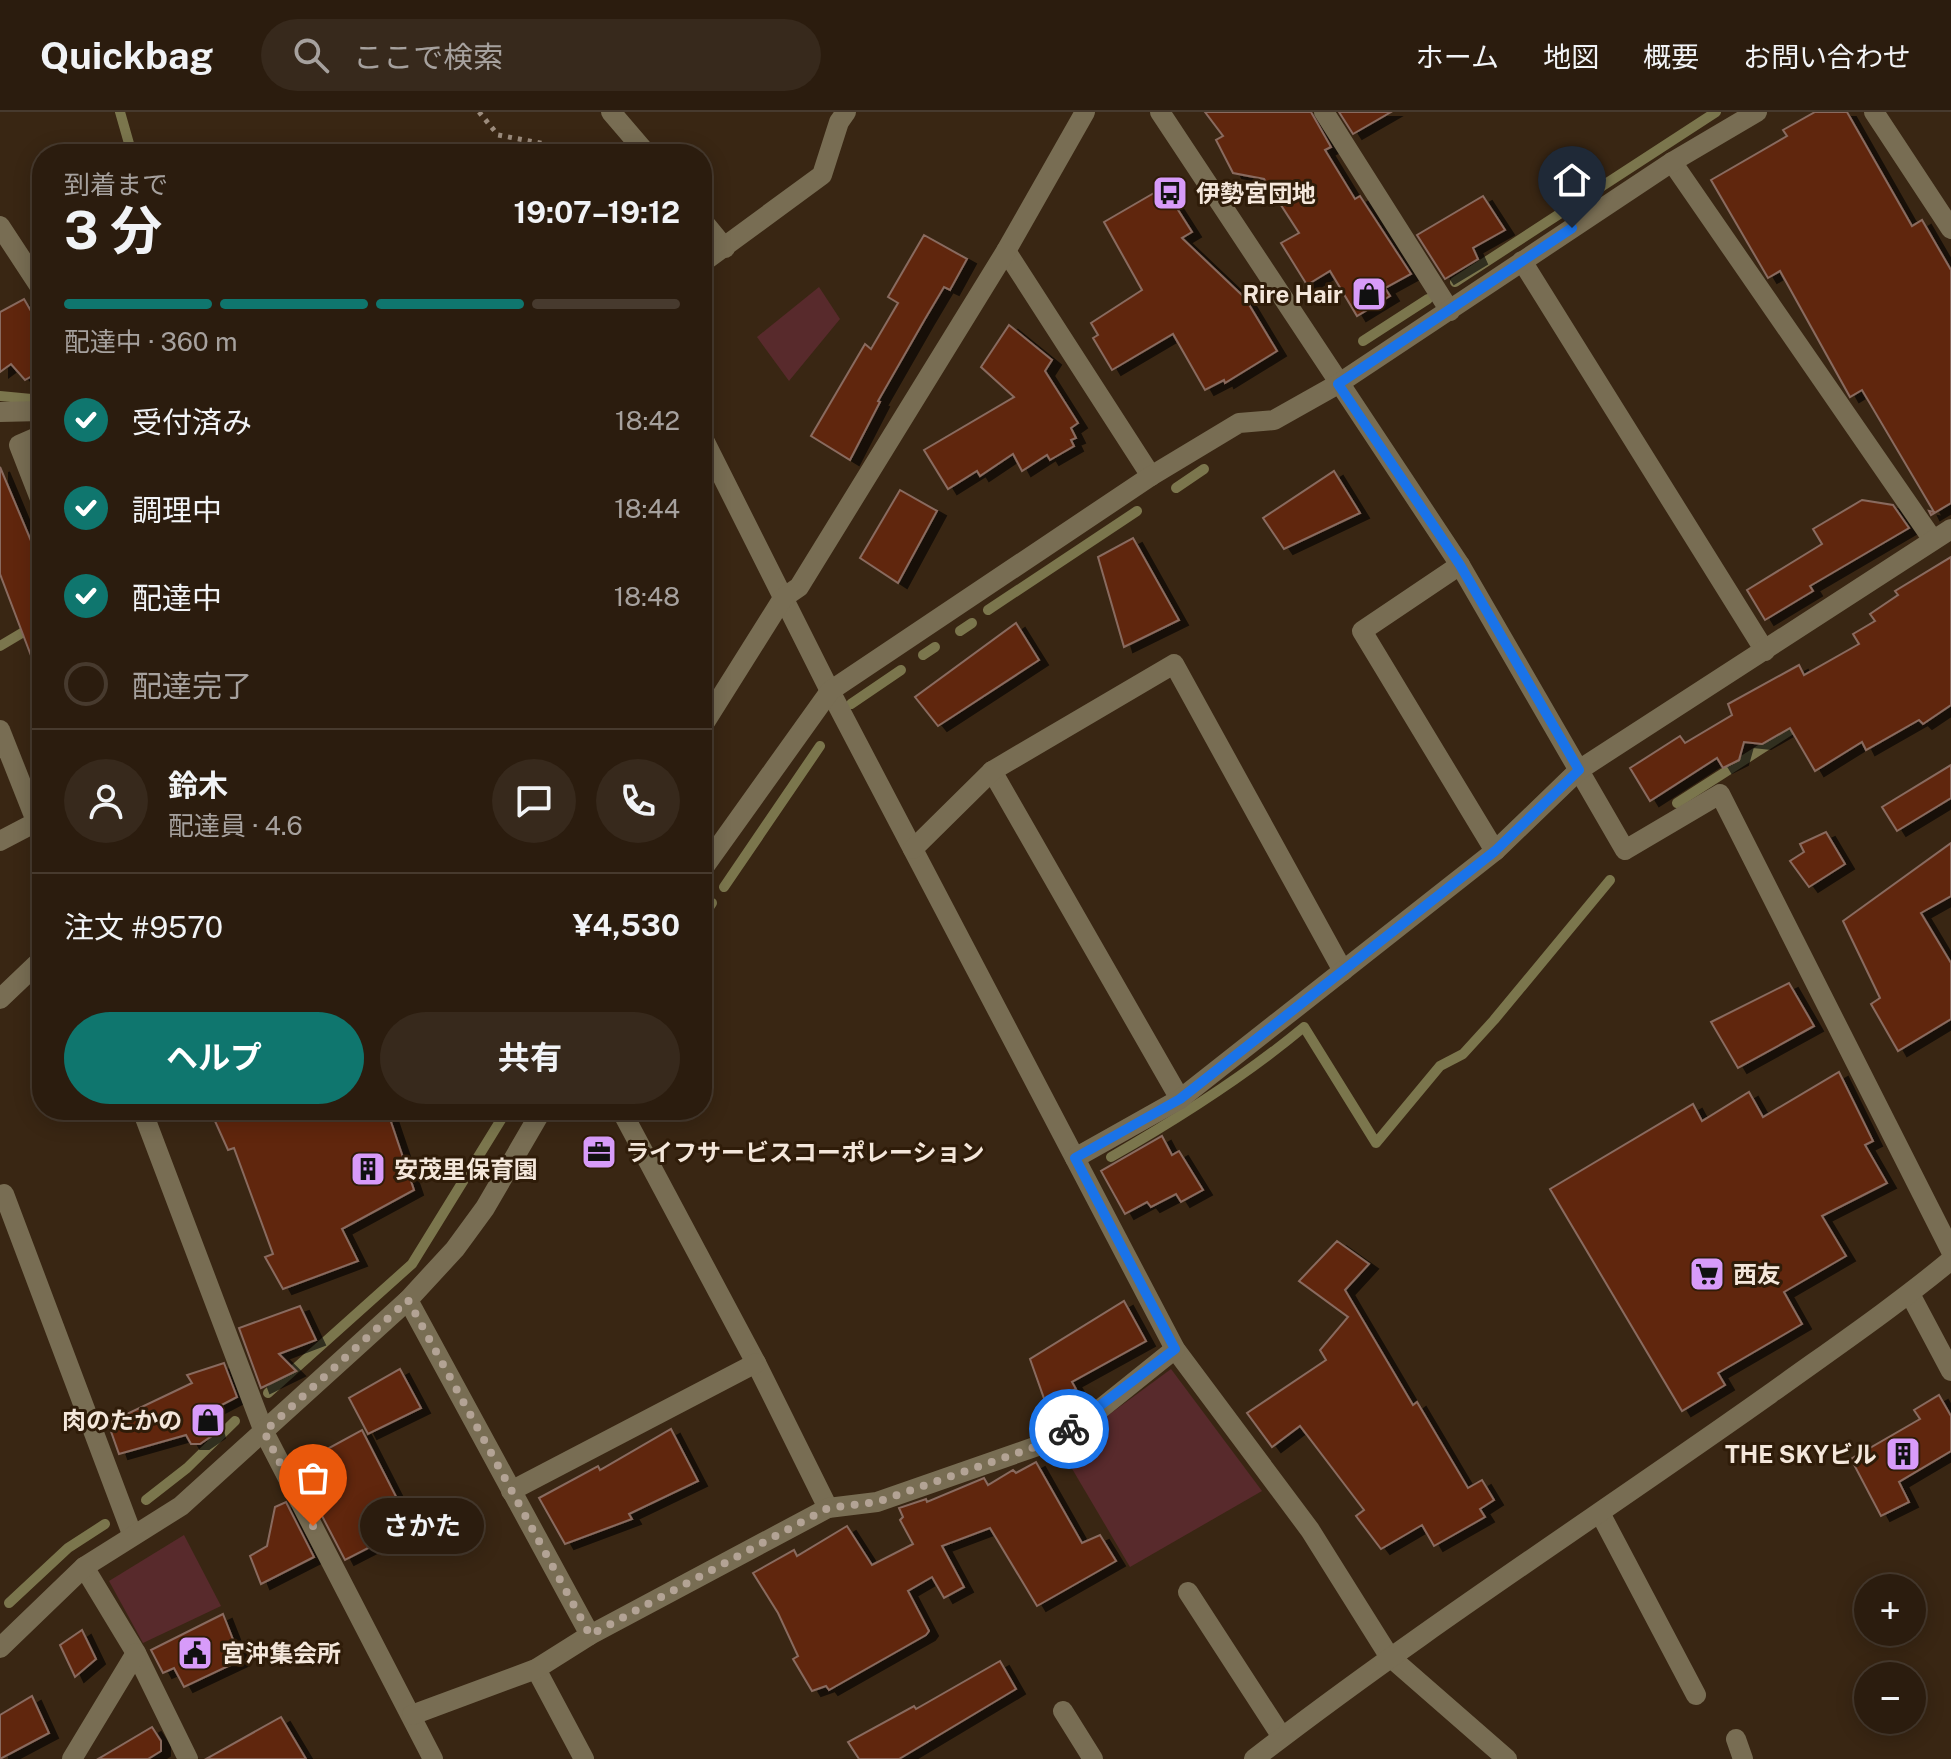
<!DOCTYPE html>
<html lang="ja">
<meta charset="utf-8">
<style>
body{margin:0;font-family:"Public Sans","Noto Sans JP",sans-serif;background:#37291c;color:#f1f3f6;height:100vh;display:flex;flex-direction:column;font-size:30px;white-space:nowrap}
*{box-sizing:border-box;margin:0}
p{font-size:26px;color:#a6a19e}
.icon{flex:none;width:44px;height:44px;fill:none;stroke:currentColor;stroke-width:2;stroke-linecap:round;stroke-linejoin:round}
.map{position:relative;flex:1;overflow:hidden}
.panel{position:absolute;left:32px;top:32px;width:680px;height:976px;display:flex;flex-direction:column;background:#2b1c0e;border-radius:32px;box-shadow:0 4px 20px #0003,0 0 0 2px #473a2e}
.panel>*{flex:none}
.tools{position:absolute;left:1854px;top:1462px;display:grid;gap:16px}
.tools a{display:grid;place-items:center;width:72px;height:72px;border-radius:50%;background:#2b1c0e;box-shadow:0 4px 20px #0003,0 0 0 2px #473a2e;font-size:40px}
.pin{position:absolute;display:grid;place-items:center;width:68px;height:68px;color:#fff;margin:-82px -34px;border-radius:50% 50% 50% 0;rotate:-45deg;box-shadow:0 0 8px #0007}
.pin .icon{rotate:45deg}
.courier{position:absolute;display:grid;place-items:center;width:80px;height:80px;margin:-40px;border:6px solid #1a73e8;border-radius:50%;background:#fff;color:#222;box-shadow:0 2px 10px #0007}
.bubble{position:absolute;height:56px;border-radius:28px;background:#2b1c0e;box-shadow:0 4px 20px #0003,0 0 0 2px #473a2e;font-size:26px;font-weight:700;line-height:56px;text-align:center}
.headline em{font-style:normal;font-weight:700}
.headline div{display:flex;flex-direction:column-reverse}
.headline{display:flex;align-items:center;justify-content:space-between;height:136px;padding:0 32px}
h1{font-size:52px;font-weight:700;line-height:60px}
.bar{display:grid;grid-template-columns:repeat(4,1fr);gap:12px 8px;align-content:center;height:96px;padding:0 32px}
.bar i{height:10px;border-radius:6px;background:#473a2e}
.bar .selected{background:#0f766e}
.bar p{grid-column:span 4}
.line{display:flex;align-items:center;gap:20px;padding:0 32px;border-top:2px solid #473a2e}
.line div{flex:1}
.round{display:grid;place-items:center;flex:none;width:84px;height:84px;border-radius:42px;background:#37291c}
ol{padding:0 32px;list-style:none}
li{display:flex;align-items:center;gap:24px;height:88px}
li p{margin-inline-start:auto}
li .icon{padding:8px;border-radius:50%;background:#0f766e;color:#fff;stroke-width:4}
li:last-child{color:#a6a19e}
li i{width:44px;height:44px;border:4px solid #473a2e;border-radius:50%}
.primary-button{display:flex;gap:16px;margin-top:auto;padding:16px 32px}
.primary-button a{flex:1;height:92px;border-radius:48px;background:#0f766e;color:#fff;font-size:32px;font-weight:700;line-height:92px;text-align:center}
.primary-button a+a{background:#37291c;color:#f1f3f6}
header{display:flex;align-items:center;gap:48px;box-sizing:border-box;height:112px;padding:0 40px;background:#2b1c0e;border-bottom:2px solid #473a2e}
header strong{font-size:38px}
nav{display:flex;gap:44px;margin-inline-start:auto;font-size:28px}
.search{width:560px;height:72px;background:#37291c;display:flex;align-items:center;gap:20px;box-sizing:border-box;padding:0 28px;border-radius:44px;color:#a6a19e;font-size:30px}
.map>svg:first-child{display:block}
.green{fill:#582a2c}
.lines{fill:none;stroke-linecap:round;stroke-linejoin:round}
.stream{stroke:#7b764d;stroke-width:10}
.building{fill:#612810;stroke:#896b5f;stroke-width:2;filter:url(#shadow)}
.path{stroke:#9c8c7d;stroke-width:5;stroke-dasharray:4 6;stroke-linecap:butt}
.minor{stroke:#786d53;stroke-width:20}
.done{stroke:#b3a395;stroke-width:8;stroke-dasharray:0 14.4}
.route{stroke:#1a73e8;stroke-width:10}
.labels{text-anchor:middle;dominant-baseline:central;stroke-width:6;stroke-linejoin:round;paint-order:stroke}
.poi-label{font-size:24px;font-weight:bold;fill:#f4e7db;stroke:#2f1c09;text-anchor:start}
</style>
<header>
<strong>Quickbag</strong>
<div class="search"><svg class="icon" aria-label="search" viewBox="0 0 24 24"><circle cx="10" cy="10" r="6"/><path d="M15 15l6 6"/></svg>ここで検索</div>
<nav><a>ホーム</a><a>地図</a><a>概要</a><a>お問い合わせ</a></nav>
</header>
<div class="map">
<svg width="1951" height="1647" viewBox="0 0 1951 1647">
<defs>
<filter id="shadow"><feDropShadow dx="9" dy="5" stdDeviation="0" flood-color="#0009"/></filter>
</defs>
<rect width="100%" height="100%" fill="#392613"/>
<g class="green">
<polygon points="819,175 840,207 789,269 757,225"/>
<polygon points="1171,1257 1262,1379 1130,1455 1061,1338"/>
<polygon points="184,1423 221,1494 143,1531 109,1469"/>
</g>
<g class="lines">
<g class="stream">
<polyline points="120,0 132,42"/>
<polyline points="1455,170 1716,0"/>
<polyline points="1363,229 1428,187"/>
<polyline points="0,284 42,288"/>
<polyline points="1176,376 1204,357"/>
<polyline points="988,498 1137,399"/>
<polyline points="960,519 972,511"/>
<polyline points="0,534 42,509"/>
<polyline points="923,543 935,535"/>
<polyline points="851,592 901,558"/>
<polyline points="1677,691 1800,612"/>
<polyline points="724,775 820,634"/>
<polyline points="704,803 712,791"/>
<path d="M 1111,1045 C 1179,1006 1244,965 1304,915 L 1376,1031 L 1440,954 L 1463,942 L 1494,908 L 1610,768"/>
<polyline points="268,1281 412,1152 507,998"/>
<polyline points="146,1388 187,1356 235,1309"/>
<polyline points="9,1491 68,1436 105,1412"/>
</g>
</g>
<g class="building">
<polygon points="1205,0 1311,0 1331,35 1325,38 1355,87 1360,84 1411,162 1385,176 1390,184 1357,204 1330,159 1307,173 1281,131 1299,121 1264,67 1233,61 1216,28 1223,24"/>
<polygon points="1339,0 1391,0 1353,22"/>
<polygon points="1815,0 1847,0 1912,114 1922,108 1951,158 1951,391 1931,403 1929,399 1934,400 1862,278 1850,285 1780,159 1768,166 1711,68 1787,24 1783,18"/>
<polygon points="1166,79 1192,120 1182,126 1245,186 1277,239 1225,271 1224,268 1205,278 1173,222 1112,258 1093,226 1098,223 1091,211 1142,178 1104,110 1154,81 1156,84"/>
<polygon points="1483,84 1505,118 1473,136 1478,147 1445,167 1417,123"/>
<polygon points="924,123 967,147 950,178 944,175 925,207 878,289 880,290 850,348 811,324 865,232 871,237 898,191 888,185"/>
<polygon points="24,187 42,218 42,258 25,268 11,252 0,260 0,200"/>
<polygon points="1009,213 1052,248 1045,259 1078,311 1071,316 1076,326 1071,328 1074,334 1050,348 1047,343 1022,359 1013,342 980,364 977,359 948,377 924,338 1014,285 981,255"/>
<polygon points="0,355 42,455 42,474 35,478 42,505 41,570 0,462"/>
<polygon points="1334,359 1360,401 1284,437 1263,406"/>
<polygon points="900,378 937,399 898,471 860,446"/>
<polygon points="1862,388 1893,393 1909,416 1810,474 1813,479 1765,508 1747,478 1822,432 1813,417"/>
<polygon points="1133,426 1179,508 1124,535 1098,445"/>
<polygon points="1951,445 1951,593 1923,612 1919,608 1866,638 1862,630 1815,659 1790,616 1762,632 1744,630 1739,648 1723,656 1717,646 1650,689 1630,656 1680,624 1685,631 1732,603 1728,592 1799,553 1804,563 1859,532 1853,522 1875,509 1870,502 1898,483 1895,479"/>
<polygon points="1016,511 1039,548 938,614 915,585"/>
<polygon points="1951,653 1951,686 1897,719 1882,695"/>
<polygon points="1826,720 1845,752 1809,775 1790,749 1804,740 1800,732"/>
<polygon points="1951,731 1951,784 1921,801 1951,851 1951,907 1898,939 1871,892 1880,886 1843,809"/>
<polygon points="1789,871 1814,914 1738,956 1711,910"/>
<polygon points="1839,960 1873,1029 1865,1033 1887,1071 1822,1104 1846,1144 1784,1180 1802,1212 1718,1261 1725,1273 1682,1299 1550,1077 1693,992 1702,1009 1749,980 1763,1005"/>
<polygon points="210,998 387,998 414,1078 342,1117 358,1149 283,1177 265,1145 273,1142 234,1036 228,1038"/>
<polygon points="1162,1024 1172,1043 1179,1039 1203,1078 1181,1090 1176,1082 1151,1095 1147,1090 1125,1102 1101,1059"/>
<polygon points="1337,1129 1369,1152 1345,1178 1413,1293 1417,1290 1468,1376 1482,1368 1494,1388 1480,1397 1485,1405 1434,1434 1422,1413 1381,1437 1356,1404 1364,1398 1300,1314 1272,1335 1247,1301 1326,1248 1320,1238 1348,1205 1299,1169"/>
<polygon points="1124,1189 1146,1229 1072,1270 1076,1277 1046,1292 1030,1247"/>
<polygon points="300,1194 316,1228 279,1242 296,1259 261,1276 239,1216"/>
<polygon points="224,1251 237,1285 210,1299 216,1321 200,1332 191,1332 186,1323 119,1342 108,1311 192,1271 187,1263"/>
<polygon points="400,1257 421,1296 368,1322 349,1286"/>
<polygon points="1939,1283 1951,1304 1951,1339 1899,1370 1909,1390 1881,1404 1851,1347 1920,1307 1914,1298"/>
<polygon points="671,1317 698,1369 629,1402 632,1407 565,1432 539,1386 598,1354 600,1358"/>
<polygon points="362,1318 411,1414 345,1448 296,1354"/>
<polygon points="1036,1350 1082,1431 1100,1423 1116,1449 1037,1494 990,1416 942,1434 964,1475 944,1486 932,1465 908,1479 929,1519 926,1523 829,1578 826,1574 812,1579 793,1547 798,1544 778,1501 753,1461 794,1438 797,1444 847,1414 872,1453 913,1432 900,1408 903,1405 899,1396 926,1387 927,1390 984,1366 988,1373 1013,1358 1016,1361"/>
<polygon points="286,1390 314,1445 261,1472 250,1444 267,1434 275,1395"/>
<polygon points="223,1502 241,1548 184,1575 174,1556 163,1561 151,1538"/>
<polygon points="82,1518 96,1547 75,1565 60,1533"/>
<polygon points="1000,1549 1016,1577 899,1647 859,1647 848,1630 914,1594 916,1597"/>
<polygon points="32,1584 49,1621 0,1647 0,1603"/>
<polygon points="281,1605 306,1647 206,1647"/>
<polygon points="152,1615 161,1629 161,1639 148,1647 98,1647"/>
</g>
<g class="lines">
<polyline class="path" points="479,0 498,23 545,32 553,42"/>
<g class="minor">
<polyline points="611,0 647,42"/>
<polyline points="1160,0 1460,453 1625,738 1720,682 1951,1139"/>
<polyline points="1324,0 1450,199"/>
<polyline points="1874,0 1951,117"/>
<polyline points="1672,50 1933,428"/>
<polyline points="702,108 725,136"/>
<polyline points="0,114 42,178"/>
<polyline points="1006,139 1151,364"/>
<polyline points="1522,149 1765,539"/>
<polyline points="702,151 822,63 839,10 846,0"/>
<polyline points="0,300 42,299"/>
<polyline points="42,323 19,333 42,392"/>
<polyline points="702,324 830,579 1175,1237 1310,1418 1389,1544 1507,1647"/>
<polyline points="1460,453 1362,519 1495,739"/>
<polyline points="702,615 783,486 799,475 1006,139 1085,0"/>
<polyline points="0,618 42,724"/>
<polyline points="992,659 1180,987"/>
<polyline points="0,729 42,707"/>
<polyline points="913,737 992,659 1174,552 1343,859"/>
<polyline points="702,758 830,579 1151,364 1239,311 1274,308 1338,272 1672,50 1757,0"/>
<polyline points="0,887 42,847"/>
<polyline points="142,998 264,1320 433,1647"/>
<polyline points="621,998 756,1251 828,1396"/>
<polyline points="1075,1046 1180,987 1495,739 1579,658 1951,417"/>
<polyline points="4,1082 132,1422"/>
<polyline points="1910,1182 1951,1259"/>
<polyline points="408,1188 590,1523"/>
<polyline points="511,1379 756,1251"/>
<polyline points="1600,1401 1696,1583"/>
<polyline points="84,1455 136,1541 188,1647"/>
<polyline points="1188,1480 1282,1625"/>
<polyline points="0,1536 84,1455 181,1394 408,1188 455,1137 485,1096 542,998"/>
<polyline points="536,1557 584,1647"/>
<polyline points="1063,1599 1093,1647"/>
<polyline points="412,1603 536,1557 590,1523 828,1396 877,1390 1049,1330 1094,1302 1175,1237"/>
<polyline points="1736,1627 1743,1647"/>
<polyline points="72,1647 136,1541"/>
<path d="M 1254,1647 C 1421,1518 1598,1404 1770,1282 C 1831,1238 1893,1196 1951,1148"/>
</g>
</g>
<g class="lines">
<polyline class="done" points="313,1414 264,1320 408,1188 590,1523 828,1396 877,1390 1049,1330 1069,1317"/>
<polyline class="route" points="1069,1317 1175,1237 1075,1046 1180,987 1495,739 1579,658 1460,453 1338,272 1572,116"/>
</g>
<defs>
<symbol id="bus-square" viewBox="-11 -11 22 22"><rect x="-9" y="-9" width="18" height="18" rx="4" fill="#d79bf9" stroke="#2f1c09"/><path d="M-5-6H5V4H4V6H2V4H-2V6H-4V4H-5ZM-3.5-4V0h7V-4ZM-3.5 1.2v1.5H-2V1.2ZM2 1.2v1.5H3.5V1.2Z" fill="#111"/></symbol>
<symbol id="shop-square" viewBox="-11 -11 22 22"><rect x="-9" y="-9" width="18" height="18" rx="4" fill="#d79bf9" stroke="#2f1c09"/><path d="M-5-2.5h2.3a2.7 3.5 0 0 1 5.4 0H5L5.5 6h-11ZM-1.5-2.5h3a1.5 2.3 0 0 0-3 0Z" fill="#111"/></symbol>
<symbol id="office-square" viewBox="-11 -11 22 22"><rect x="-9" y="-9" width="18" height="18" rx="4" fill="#d79bf9" stroke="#2f1c09"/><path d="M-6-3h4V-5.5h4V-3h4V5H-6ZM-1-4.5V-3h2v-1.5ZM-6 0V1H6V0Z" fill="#111"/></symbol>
<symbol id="building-square" viewBox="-11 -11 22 22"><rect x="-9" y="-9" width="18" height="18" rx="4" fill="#d79bf9" stroke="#2f1c09"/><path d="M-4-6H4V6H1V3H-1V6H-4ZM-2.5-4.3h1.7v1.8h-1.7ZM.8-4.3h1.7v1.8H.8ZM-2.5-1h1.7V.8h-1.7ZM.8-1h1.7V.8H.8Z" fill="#111"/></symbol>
<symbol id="supermarket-square" viewBox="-11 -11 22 22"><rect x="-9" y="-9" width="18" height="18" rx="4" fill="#d79bf9" stroke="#2f1c09"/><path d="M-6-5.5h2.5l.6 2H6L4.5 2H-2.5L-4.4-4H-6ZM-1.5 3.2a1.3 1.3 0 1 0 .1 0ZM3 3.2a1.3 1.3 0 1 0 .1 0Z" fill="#111"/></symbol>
<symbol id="civic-square" viewBox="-11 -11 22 22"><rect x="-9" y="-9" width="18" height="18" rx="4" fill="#d79bf9" stroke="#2f1c09"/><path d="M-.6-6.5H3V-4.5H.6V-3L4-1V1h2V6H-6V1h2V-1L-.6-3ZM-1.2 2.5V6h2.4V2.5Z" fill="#111"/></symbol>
</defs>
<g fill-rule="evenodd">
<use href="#bus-square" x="1150" y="61" width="40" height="40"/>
<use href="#shop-square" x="1349" y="162" width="40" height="40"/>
<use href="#office-square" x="579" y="1020" width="40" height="40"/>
<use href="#building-square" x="348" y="1037" width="40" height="40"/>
<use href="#supermarket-square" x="1687" y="1142" width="40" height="40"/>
<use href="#shop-square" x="188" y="1288" width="40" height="40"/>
<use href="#building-square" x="1883" y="1322" width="40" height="40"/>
<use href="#civic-square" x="175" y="1521" width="40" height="40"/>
</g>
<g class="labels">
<g class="poi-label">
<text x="1196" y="81">伊勢宮団地</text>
<text x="1343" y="182" text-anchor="end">Rire Hair</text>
<text x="625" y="1040">ライフサービスコーポレーション</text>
<text x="394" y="1057">安茂里保育園</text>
<text x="1733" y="1162">西友</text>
<text x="182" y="1308" text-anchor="end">肉のたかの</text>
<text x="1877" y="1342" text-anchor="end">THE SKYビル</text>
<text x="221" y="1541">宮沖集会所</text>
</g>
</g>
</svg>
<div class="tools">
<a>+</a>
<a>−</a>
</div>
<div class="pin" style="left:313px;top:1414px;background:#ea580c"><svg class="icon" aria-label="bag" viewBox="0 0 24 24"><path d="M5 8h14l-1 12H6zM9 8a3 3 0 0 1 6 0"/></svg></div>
<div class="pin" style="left:1572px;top:116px;background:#1f2937"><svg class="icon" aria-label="home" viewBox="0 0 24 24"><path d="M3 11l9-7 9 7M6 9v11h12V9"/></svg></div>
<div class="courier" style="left:1069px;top:1317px"><svg class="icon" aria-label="bike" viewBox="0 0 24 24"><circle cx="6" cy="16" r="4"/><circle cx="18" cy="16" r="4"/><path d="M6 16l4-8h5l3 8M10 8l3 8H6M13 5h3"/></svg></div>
<div class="bubble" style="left:360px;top:1386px;width:124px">さかた</div>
<section class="panel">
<div class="headline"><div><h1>3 分</h1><p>到着まで</p></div><em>19:07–19:12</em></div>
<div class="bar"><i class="selected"></i><i class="selected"></i><i class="selected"></i><i></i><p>配達中 · 360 m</p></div>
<ol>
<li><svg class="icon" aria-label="check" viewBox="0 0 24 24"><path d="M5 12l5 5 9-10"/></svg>受付済み<p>18:42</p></li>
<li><svg class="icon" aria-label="check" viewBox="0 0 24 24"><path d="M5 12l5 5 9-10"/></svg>調理中<p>18:44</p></li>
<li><svg class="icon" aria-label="check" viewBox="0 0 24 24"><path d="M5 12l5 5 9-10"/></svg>配達中<p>18:48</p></li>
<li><i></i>配達完了</li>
</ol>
<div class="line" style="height:144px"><a class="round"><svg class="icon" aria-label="person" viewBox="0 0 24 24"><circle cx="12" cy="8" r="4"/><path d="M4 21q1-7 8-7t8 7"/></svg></a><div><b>鈴木</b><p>配達員 · 4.6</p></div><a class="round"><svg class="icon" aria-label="chat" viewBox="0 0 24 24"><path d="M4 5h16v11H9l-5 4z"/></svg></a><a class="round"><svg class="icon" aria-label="phone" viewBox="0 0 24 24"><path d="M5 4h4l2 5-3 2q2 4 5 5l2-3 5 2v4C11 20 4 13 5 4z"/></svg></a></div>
<div class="line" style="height:104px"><div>注文 #9570</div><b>¥4,530</b></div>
<div class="primary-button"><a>ヘルプ</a><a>共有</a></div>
</section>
</div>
